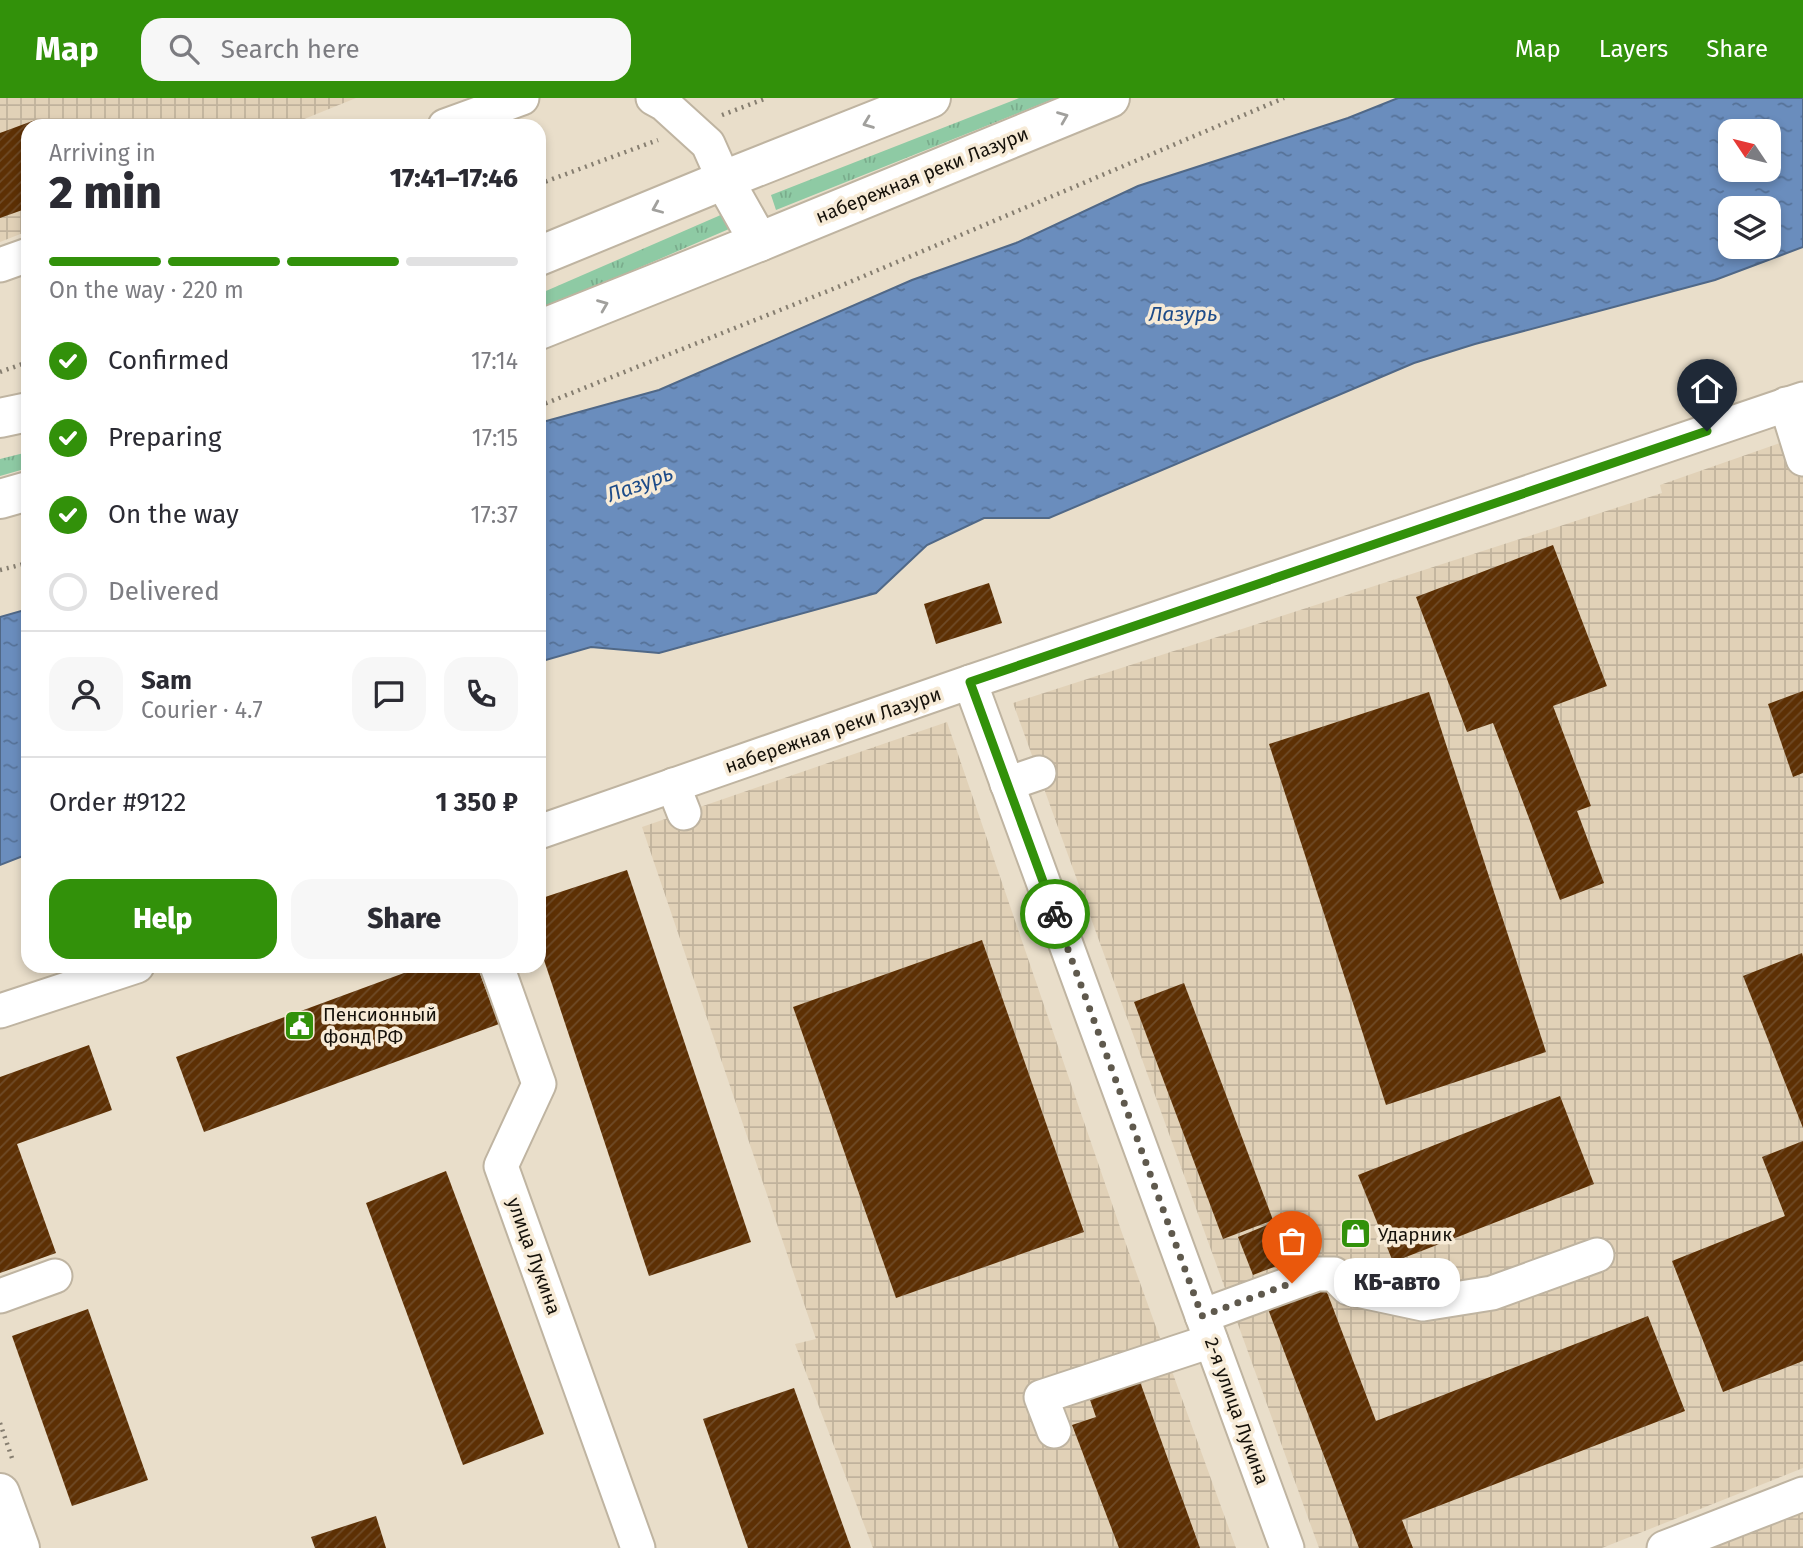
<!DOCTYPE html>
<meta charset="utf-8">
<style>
body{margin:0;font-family:"Fira Sans",sans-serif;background:#f7f7f7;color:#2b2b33;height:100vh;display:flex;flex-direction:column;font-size:26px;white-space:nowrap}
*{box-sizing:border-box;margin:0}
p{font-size:23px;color:#7c7c81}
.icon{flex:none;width:38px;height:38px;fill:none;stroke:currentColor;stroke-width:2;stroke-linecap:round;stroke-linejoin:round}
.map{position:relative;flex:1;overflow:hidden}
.panel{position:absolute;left:21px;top:21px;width:525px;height:854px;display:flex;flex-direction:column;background:#fff;border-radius:21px;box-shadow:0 4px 10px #0003}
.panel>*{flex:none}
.needle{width:46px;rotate:305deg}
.tools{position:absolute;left:1718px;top:21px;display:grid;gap:14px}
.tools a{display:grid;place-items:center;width:63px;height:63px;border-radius:14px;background:#fff;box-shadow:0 4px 10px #0003;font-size:35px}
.pin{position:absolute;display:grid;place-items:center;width:60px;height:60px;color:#fff;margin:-72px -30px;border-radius:50% 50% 50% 0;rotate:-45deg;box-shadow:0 0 7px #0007}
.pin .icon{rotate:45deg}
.courier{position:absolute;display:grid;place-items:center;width:70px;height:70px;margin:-35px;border:5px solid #32910a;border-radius:50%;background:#fff;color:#222;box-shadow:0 2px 9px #0007}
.bubble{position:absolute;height:49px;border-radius:21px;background:#fff;box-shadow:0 4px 10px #0003;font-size:23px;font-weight:800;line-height:49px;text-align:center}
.headline em{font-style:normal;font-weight:800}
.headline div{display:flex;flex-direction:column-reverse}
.headline{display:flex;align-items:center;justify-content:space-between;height:119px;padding:0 28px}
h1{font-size:46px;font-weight:800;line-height:52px}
.bar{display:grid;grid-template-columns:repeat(4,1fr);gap:10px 7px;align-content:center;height:84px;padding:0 28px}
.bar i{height:9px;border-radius:5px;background:#e1e1e2}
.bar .active{background:#32910a}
.bar p{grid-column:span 4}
.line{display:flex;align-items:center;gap:18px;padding:0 28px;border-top:2px solid #e1e1e2}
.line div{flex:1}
.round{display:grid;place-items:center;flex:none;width:74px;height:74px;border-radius:21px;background:#f7f7f7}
ol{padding:0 28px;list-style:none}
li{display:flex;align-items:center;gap:21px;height:77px}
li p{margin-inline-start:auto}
li .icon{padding:7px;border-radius:50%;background:#32910a;color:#fff;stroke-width:4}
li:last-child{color:#7c7c81}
li i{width:38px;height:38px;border:4px solid #e1e1e2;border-radius:50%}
.cta{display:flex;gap:14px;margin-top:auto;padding:14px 28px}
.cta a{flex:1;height:80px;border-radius:21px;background:#32910a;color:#fff;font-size:28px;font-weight:800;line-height:80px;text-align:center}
.cta a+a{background:#f7f7f7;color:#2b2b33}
header{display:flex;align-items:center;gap:42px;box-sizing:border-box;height:98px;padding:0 35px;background:#32910a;color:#fff}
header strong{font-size:33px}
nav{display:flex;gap:38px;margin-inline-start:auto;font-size:24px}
.search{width:490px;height:63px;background:#f7f7f7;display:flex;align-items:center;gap:18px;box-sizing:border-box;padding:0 24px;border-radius:21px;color:#7c7c81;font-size:26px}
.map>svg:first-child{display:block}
.industrial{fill:url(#industrial-grid)}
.grass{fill:url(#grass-tufts)}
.water{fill:url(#water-ripples);stroke:#506887;stroke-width:2;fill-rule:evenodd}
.building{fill:url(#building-hatch)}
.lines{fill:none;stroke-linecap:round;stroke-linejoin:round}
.minor-casing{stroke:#bfb4a1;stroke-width:37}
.major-casing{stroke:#bfb4a1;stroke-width:42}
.path{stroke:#867e70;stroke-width:4.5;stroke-dasharray:2 5;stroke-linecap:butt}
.minor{stroke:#fff;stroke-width:33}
.major{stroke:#fff;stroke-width:38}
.oneway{stroke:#a1a09d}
.done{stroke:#5f594d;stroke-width:7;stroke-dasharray:0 12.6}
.route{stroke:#32910a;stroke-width:9}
.labels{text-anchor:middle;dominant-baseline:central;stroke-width:7;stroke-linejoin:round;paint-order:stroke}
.street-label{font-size:19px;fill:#15110a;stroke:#f7ebd7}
.poi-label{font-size:19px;fill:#15110a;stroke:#f7ebd7;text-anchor:start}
.water-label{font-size:21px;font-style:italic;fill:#1e4c89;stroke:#f7ebd7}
</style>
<header>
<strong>Map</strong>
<div class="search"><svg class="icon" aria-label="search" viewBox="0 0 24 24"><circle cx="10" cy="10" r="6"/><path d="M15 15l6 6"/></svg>Search here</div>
<nav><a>Map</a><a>Layers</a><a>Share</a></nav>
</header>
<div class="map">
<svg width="1803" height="1450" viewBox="0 0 1803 1450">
<defs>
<pattern id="industrial-grid" width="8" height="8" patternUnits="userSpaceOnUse" patternTransform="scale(1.75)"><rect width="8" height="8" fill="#e1d1b7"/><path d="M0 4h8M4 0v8" fill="none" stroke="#c0b29c"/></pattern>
<pattern id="grass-tufts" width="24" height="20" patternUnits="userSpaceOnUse" patternTransform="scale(1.75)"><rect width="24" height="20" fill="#8ecaa4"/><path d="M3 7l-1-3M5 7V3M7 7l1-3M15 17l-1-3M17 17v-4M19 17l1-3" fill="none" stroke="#7aac8c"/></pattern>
<pattern id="water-ripples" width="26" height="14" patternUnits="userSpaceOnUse" patternTransform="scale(1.75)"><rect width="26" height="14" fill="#6a8dbd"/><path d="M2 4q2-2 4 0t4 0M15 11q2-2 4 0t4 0" fill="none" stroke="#567298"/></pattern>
<pattern id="building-hatch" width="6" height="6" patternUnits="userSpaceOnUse" patternTransform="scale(1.75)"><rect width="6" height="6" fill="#5d3004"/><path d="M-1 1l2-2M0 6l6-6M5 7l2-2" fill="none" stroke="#6f4b28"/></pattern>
</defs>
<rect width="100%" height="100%" fill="#e9deca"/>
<g class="industrial">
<polygon points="0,0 356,0 287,28 28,28 28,133 0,144"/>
<polygon points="1803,337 1803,1370 1602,1450 1319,1450 1013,605 1662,395 1660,387"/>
<polygon points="947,624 1122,1135 1236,1450 873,1450 795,1246 816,1241 642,729"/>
<polygon points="1803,1414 1803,1450 1710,1450"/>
</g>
<g class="grass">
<polygon points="1019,0 1056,0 776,112 771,97"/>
<polygon points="723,116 729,131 539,213 539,196"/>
<polygon points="28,354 28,370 0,378 0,361"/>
</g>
<g class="water">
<path d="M 1398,0 L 1803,0 L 1803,149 L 1715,182 L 1475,246 L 1414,265 L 1049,420 L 984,420 L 927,447 L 876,495 L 659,555 L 591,549 L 539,564 L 539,325 L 659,292 L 912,182 L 1016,145 L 1138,88 L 1348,20 ZM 1731,33 L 1769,33 L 1769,72 L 1731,72 ZM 1731,110 L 1769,110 L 1769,149 L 1731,149 Z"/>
<polygon points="28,511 28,756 0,767 0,519"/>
</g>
<g class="building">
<polygon points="35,22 37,28 28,28 28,110 0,120 0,35"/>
<polygon points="1553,447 1607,588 1553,608 1591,708 1577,713 1604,785 1560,802 1493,625 1467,634 1416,499"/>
<polygon points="989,485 1002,525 936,546 924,506"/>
<polygon points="1803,593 1803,675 1793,679 1768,606"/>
<polygon points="1429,594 1546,954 1386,1007 1269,646"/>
<polygon points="627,772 751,1144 649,1178 539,847 539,801"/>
<polygon points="982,842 1084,1134 896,1200 793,909"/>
<polygon points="1802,855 1803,859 1803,1030 1743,878"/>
<polygon points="423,868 477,868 499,926 204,1034 176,959"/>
<polygon points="1184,885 1273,1122 1223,1141 1134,904"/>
<polygon points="89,947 112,1012 17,1046 56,1155 0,1175 0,979"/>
<polygon points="1560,998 1594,1086 1393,1164 1358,1077"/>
<polygon points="1803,1043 1803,1263 1723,1294 1672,1163 1785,1118 1762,1059"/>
<polygon points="446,1073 544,1336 463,1367 366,1105"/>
<polygon points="1289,1118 1305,1157 1253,1177 1238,1139"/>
<polygon points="1325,1189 1376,1323 1648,1218 1685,1313 1402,1422 1413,1450 1359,1450 1268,1211"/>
<polygon points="88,1211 148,1382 72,1408 12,1238"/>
<polygon points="1139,1281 1200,1450 1119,1450 1072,1327 1096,1319 1089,1299"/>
<polygon points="794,1290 851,1450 748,1450 703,1321"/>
<polygon points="376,1418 386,1450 315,1450 311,1439"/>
</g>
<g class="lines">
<defs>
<g id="minor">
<polyline points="653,0 664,6 708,46 724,82"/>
<polyline points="445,28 522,0"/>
<polyline points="0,167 28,157"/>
<polyline points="1786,306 1803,361"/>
<polyline points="970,584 1287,1450"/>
<polyline points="1007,686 1039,675"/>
<polyline points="673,687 684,715"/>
<polyline points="539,734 970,584 1803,301"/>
<polyline points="497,868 539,986 501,1068 638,1450"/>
<polyline points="0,913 137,868"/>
<polyline points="0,1198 55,1178"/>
<polyline points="1202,1218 1317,1176 1334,1176 1348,1190 1423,1206 1492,1195 1597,1157"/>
<polyline points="1054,1333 1041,1299 1211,1243"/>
<polyline points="1664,1450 1803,1396"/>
</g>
<g id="major">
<polyline points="724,82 759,144"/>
<polyline points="539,158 724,82 931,0"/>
<polyline points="539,232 759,144 1110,0"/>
<polyline points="0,320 28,314"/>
<polyline points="0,401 28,393"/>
<polyline points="0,1395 20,1450"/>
</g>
</defs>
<use href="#minor" class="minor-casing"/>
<use href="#major" class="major-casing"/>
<g class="path">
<polyline points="722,17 767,0"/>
<polyline points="539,86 658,42"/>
<polyline points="0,274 28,264"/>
<polyline points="539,308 838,189 1284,0"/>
<polyline points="0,472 28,465"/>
<polyline points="0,1325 13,1363"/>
</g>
<use href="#minor" class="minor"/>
<use href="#major" class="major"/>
</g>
<defs><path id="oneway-chevron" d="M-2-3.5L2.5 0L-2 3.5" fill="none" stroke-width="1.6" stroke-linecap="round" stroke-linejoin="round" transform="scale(1.75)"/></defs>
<g class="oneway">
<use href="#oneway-chevron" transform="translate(1063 19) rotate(-22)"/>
<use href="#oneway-chevron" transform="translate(868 25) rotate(159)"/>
<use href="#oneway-chevron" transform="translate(657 110) rotate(157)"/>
<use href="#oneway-chevron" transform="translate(603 207) rotate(-22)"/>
</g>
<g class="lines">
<polyline class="done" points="1055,816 1202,1218 1292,1185"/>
<polyline class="route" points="1055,816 970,584 1707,333"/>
</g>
<defs>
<symbol id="civic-square" viewBox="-11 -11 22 22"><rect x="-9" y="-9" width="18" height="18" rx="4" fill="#32910a" stroke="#f7ebd7"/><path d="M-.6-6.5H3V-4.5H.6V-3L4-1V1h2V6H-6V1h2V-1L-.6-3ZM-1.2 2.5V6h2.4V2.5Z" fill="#fff"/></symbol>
<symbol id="shop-square" viewBox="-11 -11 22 22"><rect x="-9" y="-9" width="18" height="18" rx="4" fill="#32910a" stroke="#f7ebd7"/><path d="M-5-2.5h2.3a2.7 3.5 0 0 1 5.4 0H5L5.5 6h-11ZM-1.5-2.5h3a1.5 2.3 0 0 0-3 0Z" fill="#fff"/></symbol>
</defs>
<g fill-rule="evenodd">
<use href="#civic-square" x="282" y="910" width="35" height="35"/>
<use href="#shop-square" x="1338" y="1118" width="35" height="35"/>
</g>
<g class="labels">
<g class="street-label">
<text transform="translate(922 77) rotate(-22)">набережная реки Лазури</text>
<text transform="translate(833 632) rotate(-19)">набережная реки Лазури</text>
<text transform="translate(534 1158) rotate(70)">улица Лукина</text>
<text transform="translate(1237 1313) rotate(70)">2-я улица Лукина</text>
</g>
<g class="poi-label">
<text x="323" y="916">Пенсионный<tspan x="323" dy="22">фонд РФ</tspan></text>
<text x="1378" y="1136">Ударник</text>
</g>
<g class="water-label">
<text x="1183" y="216">Лазурь</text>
<text transform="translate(640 386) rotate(-20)">Лазурь</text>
</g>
</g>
</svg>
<div class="tools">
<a><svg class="needle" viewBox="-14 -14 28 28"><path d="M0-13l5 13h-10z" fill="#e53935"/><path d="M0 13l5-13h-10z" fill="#7c7c81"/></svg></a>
<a><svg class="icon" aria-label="layers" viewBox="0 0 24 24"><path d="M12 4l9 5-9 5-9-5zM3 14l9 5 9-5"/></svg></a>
</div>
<div class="pin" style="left:1292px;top:1185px;background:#ea580c"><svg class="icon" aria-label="bag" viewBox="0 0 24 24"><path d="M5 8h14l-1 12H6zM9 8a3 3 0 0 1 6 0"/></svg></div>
<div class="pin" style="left:1707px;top:333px;background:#1f2937"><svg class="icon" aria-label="home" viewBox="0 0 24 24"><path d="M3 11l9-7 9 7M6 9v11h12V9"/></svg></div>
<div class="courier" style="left:1055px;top:816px"><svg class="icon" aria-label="bike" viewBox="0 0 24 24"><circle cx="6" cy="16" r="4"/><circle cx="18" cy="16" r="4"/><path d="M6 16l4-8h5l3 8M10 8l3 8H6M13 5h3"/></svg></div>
<div class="bubble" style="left:1334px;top:1160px;width:126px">КБ-авто</div>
<section class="panel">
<div class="headline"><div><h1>2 min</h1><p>Arriving in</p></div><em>17:41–17:46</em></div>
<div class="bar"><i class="active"></i><i class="active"></i><i class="active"></i><i></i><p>On the way · 220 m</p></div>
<ol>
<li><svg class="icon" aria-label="check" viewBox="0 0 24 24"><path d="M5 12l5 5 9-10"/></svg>Confirmed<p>17:14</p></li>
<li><svg class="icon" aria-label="check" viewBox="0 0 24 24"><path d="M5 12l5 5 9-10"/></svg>Preparing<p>17:15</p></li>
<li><svg class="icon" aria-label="check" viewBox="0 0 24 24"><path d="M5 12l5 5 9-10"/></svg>On the way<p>17:37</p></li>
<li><i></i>Delivered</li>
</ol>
<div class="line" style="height:126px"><a class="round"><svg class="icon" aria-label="person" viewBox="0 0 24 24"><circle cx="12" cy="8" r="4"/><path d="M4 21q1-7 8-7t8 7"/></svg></a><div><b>Sam</b><p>Courier · 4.7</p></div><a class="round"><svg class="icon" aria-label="chat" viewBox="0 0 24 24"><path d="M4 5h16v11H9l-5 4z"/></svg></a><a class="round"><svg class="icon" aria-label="phone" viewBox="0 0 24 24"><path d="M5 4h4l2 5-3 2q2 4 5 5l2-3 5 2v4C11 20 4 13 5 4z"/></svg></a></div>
<div class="line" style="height:91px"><div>Order #9122</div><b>1 350 ₽</b></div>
<div class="cta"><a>Help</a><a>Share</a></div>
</section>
</div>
